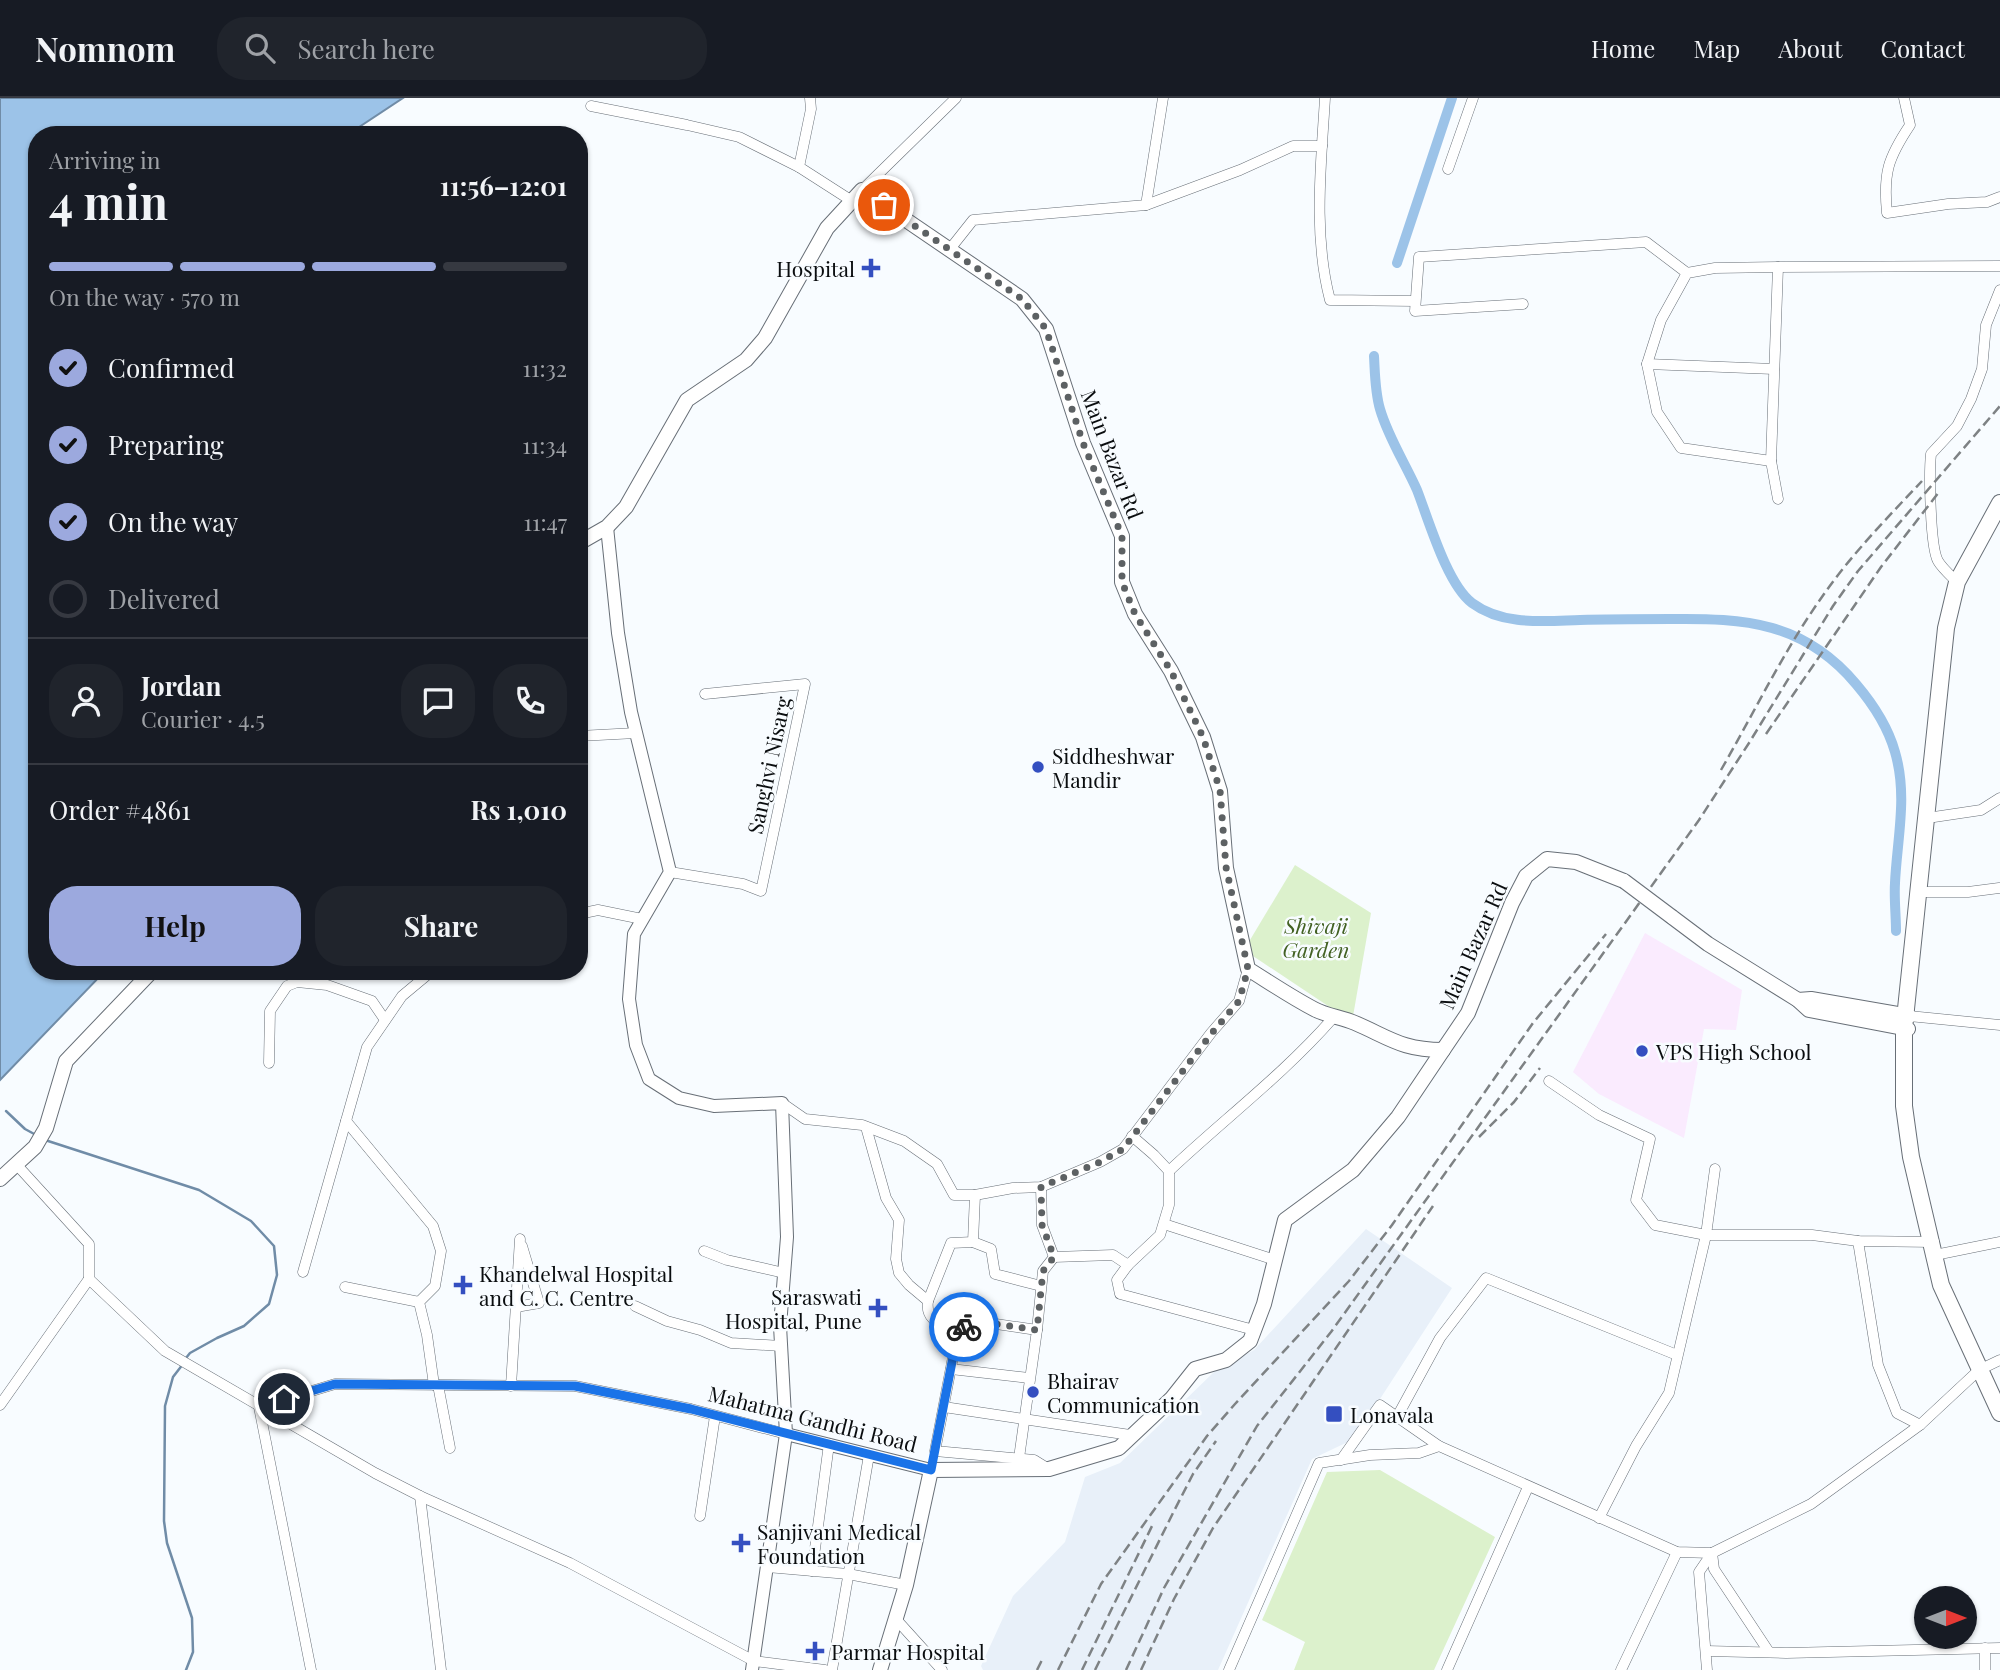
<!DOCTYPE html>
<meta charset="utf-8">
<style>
body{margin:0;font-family:"Playfair Display",serif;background:#20242c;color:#f1f3f6;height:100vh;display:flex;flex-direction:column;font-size:26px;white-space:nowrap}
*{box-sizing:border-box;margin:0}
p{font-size:23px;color:#9ea1a6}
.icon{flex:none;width:38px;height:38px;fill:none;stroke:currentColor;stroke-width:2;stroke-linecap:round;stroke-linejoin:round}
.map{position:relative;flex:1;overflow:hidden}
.side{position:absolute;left:28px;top:28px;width:560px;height:854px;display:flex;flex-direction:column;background:#171b24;border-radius:28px;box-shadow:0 2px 5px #0004}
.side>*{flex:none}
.needle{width:46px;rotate:90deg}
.fabs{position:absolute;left:1914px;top:1488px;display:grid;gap:14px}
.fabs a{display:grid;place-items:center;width:63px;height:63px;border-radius:50%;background:#171b24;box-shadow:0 2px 5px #0004;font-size:35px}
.pin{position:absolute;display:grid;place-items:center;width:60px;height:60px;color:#fff;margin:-30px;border:4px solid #fff;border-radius:50%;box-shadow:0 2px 7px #0007}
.courier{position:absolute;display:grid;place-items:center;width:70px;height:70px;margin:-35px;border:5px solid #1a73e8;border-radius:50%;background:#fff;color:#222;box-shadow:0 2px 9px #0007}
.headline em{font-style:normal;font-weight:700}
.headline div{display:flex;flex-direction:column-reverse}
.headline{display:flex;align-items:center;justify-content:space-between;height:119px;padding:0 21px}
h1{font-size:46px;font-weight:700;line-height:52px}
.bar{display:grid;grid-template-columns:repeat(4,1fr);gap:10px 7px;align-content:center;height:84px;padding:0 21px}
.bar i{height:9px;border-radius:5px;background:#363941}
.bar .active{background:#9ca9de}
.bar p{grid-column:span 4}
.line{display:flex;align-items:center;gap:18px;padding:0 21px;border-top:2px solid #363941}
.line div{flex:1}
.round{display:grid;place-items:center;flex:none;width:74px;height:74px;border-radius:28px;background:#20242c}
ol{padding:0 21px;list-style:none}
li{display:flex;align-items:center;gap:21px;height:77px}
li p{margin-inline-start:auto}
li .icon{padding:7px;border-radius:50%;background:#9ca9de;color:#111;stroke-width:4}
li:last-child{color:#9ea1a6}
li i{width:38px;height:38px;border:4px solid #363941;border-radius:50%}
.cta{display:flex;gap:14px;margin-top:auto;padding:14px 21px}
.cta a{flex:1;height:80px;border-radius:28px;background:#9ca9de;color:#111;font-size:28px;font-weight:700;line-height:80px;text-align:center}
.cta a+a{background:#20242c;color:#f1f3f6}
header{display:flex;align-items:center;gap:42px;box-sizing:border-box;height:98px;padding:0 35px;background:#171b24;border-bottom:2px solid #363941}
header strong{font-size:33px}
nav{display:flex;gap:38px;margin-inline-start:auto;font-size:24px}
.search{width:490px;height:63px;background:#20242c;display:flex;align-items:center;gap:18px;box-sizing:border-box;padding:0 24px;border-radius:28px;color:#9ea1a6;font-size:26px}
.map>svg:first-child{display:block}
.built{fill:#e8f0f9}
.education{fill:#faebfe}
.green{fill:#dcf1cc}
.water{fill:#9cc3e8;stroke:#708ca7;stroke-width:2}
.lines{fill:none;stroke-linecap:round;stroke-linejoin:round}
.stream{stroke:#708ca7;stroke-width:2.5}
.canal{stroke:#9cc3e8;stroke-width:10}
.minor-casing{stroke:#686f77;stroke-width:11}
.tertiary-casing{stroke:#686f77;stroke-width:14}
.secondary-casing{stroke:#686f77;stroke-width:16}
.trunk-casing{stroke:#686f77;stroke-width:18}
.minor{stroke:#fff;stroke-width:10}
.tertiary{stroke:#fff;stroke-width:12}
.secondary{stroke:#fff;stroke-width:14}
.trunk{stroke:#fff;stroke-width:16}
.rail{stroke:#7e8284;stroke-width:2.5;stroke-dasharray:10 5;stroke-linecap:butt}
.secondary-bridge-casing{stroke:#686f77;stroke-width:16;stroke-linecap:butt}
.secondary-bridge{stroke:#fff;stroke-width:14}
.done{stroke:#5d6163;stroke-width:7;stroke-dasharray:0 12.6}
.route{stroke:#1a73e8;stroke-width:9}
.poi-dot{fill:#344fc0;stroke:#f8fcff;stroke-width:2.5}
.labels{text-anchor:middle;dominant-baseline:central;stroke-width:5;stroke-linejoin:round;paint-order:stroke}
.poi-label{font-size:21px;fill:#0a0d0f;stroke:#f8fcff;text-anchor:start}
.street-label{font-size:21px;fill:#0a0d0f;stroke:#f8fcff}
.park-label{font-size:21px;font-style:italic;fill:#426123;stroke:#f8fcff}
</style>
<header>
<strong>Nomnom</strong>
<div class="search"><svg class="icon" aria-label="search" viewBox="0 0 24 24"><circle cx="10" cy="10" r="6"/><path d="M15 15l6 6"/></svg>Search here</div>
<nav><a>Home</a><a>Map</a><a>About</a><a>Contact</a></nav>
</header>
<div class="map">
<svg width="2000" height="1572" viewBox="0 0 2000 1572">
<rect width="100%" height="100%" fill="#f8fcff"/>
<polygon class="built" points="1366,1131 1452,1190 1354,1341 1312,1361 1218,1572 983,1572 981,1568 1013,1498 1065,1444 1085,1379 1120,1365 1214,1274 1254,1252"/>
<polygon class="education" points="1645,835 1742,892 1736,932 1704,931 1684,1040 1599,996 1573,974"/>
<g class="green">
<polygon points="1295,767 1371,815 1352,924 1244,852"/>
<polygon points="1380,1372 1495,1439 1434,1572 1294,1572 1305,1544 1262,1522 1327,1374"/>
</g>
<polygon class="water" points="0,0 403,0 347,37 37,37 37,873 105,873 0,982"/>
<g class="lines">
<g class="stream">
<polyline points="6,1013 25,1031 36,1037"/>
<polyline points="45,1042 199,1092 251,1123 274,1148 277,1177 269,1206 244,1228 217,1240 190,1255 186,1260"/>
<polyline points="183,1266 173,1279 165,1308 164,1423 167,1445 192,1520 193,1554 186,1572"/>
</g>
<g class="canal">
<polyline points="1397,165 1452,0"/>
<path d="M 1374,258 C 1375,276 1375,294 1380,311 C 1388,339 1405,365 1417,392 C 1429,423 1447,486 1472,505 C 1503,528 1544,523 1580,522 C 1610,521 1640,521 1670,521 C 1745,520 1804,524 1856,586 C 1873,606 1888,629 1895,654 C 1908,698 1897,741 1895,785 C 1894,801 1896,817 1896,833"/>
</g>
<defs>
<g id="minor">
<polyline points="810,0 811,11 799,69 852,103"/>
<path d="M 1325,0 C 1321,67 1313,137 1330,202 L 1415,203"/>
<path d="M 1904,0 L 1910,27 C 1888,60 1883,75 1887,115 L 1948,106 L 1987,104 L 2000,99"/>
<polyline points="591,8 687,27 739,39 799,69"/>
<polyline points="1448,71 1473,0"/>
<polyline points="862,92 956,0"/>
<polyline points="1146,107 1240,72 1293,48 1322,48"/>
<polyline points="950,151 973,122 1146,107 1163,0"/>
<polyline points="1523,206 1415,213 1419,159 1646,144 1687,175"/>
<polyline points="1647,266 1774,271"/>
<polyline points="1771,363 1681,350 1657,314 1647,266 1661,222 1687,175 1715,170 1778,169 2000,168"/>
<polyline points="1778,401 1771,363 1778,169"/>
<path d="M 1957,484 C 1951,478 1942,470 1938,463 C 1930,449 1929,374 1931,356 L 1957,328 L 1971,301 L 1982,271 L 1986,227 L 2000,192"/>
<polyline points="579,638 636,635"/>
<polyline points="1934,719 1981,712 2000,700"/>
<polyline points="670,774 743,786 761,793 805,586 705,596"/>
<polyline points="1924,794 1968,794 1999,790"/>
<polyline points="579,816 598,812 642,821"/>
<polyline points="1909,918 2000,927"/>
<polyline points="269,965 270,913 287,888 297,884 327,887 372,903 385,922"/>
<polyline points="1549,983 1599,1017 1650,1041 1636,1102 1655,1127 1706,1137 1715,1071"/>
<polyline points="782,1005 805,1021 862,1027 904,1043 937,1066 954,1097 975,1097 1013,1090 1041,1089 1100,1064 1123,1051 1211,935 1239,903 1248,871"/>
<polyline points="346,1023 433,1128 441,1153 435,1188 419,1204 427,1237 434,1287"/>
<path d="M 866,1029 L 886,1100 L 899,1122 L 896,1161 L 899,1175 L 909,1187 L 928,1203 C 925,1224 942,1226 958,1233 L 935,1353 L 1034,1362 L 1047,1370"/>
<polyline points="16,1066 89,1146 89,1181 165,1253 375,1375 420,1398 570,1465 754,1563 825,1572"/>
<path d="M 1169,1073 C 1223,1022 1284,976 1333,920"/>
<polyline points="1041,1089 1042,1127 1054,1159 1113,1157 1128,1167 1160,1137 1169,1107 1169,1073 1154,1057 1132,1038"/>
<polyline points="1164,1126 1275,1162"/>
<polyline points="1858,1143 1878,1267 1897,1315 1920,1327"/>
<polyline points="973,1144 991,1151 995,1176 1041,1188"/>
<polyline points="704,1153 727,1162 784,1175"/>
<polyline points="1940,1156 2000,1144"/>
<polyline points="1128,1167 1117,1182 1120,1196 1254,1232"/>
<polyline points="303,1174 367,949 402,898 432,873"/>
<polyline points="345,1189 419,1204"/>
<polyline points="928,1203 951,1145 973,1144 975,1097"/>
<polyline points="635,1208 667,1223 700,1232 731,1245 781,1248"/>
<polyline points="516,1209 539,1205 522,1148"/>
<polyline points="1037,1232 1043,1173 1054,1159"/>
<polyline points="958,1233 976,1223 1037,1232 1019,1360"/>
<polyline points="951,1271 1029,1280"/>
<polyline points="438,1287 450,1350"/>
<polyline points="511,1288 520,1141"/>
<polyline points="0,1307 89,1181"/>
<polyline points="944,1309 1130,1337"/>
<polyline points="1397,1319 1440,1240 1486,1180 1677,1257"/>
<polyline points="1341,1362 1380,1307 1439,1348"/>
<polyline points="420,1398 441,1572"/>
<polyline points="700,1418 715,1318"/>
<polyline points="1599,1420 1636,1348 1669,1295 1706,1137 1812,1137 1858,1143 1934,1144"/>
<polyline points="1712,1455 1714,1471 1769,1554"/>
<polyline points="767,1469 848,1476 906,1487"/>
<polyline points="812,1473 829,1346"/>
<polyline points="895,1520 942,1572"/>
<polyline points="1706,1553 1786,1555 2000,1550"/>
<polyline points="311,1572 259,1309 335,1286 575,1288 691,1311 786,1336"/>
<polyline points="832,1572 869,1357"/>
<polyline points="1229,1572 1319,1365 1370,1357 1419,1355 1439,1348 1677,1454 1712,1455 1811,1406 1920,1327 1979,1272 2000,1262"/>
<polyline points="1447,1572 1528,1389"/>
<polyline points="1621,1572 1677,1454"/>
<polyline points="1707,1572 1699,1474 1712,1455"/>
<polyline points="1985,1572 1985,1550"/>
</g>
<g id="tertiary">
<polyline points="607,429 618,535 631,614 670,774 634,836 629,901 636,947 649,981 679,1000 714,1008 782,1005 787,1139 780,1228 786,1336 752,1572"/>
<polyline points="786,1336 931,1372"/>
</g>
<g id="secondary">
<path d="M 579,445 L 607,429 L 626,409 L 687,302 L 746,262 L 765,240 L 827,130 L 862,92 L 1022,201 L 1046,231 L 1083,345 L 1122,438 L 1122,484 L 1135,516 L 1171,573 L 1203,639 L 1220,693 L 1226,770 L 1248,871 C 1269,884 1291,899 1314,911 C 1327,918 1341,919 1355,925 C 1390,940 1402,952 1443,952 L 1468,915 L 1512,805 L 1526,778 L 1547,761 L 1576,764 L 1624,783"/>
<polyline points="1672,819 1708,846 1798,902 1809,912 1908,931"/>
<polyline points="1798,902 1811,901 1909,918"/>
<polyline points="0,1081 35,1049 46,1030 66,963 152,873"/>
<polyline points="880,1572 906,1487 931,1372 1049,1371 1119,1350 1172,1300 1195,1271 1226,1262 1250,1243 1264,1206 1285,1122 1353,1072 1398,1019 1443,952"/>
</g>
<polyline id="trunk" points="2000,405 1957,484 1946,530 1904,930 1904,1008 1911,1059 1941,1187 2000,1315"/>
</defs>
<use href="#minor" class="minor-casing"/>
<use href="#tertiary" class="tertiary-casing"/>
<use href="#secondary" class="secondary-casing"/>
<use href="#trunk" class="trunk-casing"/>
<use href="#minor" class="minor"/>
<use href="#tertiary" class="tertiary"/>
<use href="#secondary" class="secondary"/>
<use href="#trunk" class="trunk"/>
<g class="rail">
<polyline points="1766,636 1881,469 1939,394"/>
<path d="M 1721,672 C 1755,613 1784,552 1824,496 C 1852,456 1888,419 1922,383"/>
<polyline points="1479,1039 1514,1004 1540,970"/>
<polyline points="1037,1572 1043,1560"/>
<polyline points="1058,1572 1101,1486 1207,1338 1235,1306 1349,1183 1392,1127 1533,925 1606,836"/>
<polyline points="1082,1572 1152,1428"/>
<polyline points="1095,1572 1174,1413 1193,1376 1216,1343"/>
<polyline points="1126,1572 1164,1490 1257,1328 1331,1234 1699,722 1749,645 1833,508 1858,473 2000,308"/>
<polyline points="1141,1572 1174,1501 1213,1430 1433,1108"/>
</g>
<defs>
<polyline id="secondary-bridge" points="1624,783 1672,819"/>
</defs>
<use href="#secondary-bridge" class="secondary-bridge-casing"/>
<use href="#secondary-bridge" class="secondary-bridge"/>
</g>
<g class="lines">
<polyline class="done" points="884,107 1022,201 1046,231 1083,345 1122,438 1122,484 1135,516 1171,573 1203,639 1220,692 1226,769 1248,871 1239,903 1212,935 1123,1051 1100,1064 1041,1089 1042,1127 1054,1159 1043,1173 1037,1232 976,1223 964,1229"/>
<polyline class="route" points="284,1301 335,1286 575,1288 691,1311 931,1372 958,1233 964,1229"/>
</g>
<g class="poi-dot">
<path d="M867.5 159.5h7v7h7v7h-7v7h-7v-7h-7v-7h7z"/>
<circle cx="1038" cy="669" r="7"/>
<circle cx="1642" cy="953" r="7"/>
<path d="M459.5 1176.5h7v7h7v7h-7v7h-7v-7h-7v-7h7z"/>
<path d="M874.5 1199.5h7v7h7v7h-7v7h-7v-7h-7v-7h7z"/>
<circle cx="1033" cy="1294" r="7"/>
<rect x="1325" y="1307" width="18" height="18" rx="3.5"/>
<path d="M737.5 1434.5h7v7h7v7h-7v7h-7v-7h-7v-7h7z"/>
<path d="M811.5 1542.5h7v7h7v7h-7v7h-7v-7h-7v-7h7z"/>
</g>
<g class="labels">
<g class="poi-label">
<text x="855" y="170" text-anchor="end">Hospital</text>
<text x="1052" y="657">Siddheshwar<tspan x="1052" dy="24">Mandir</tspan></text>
<text x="1656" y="953">VPS High School</text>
<text x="479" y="1175">Khandelwal Hospital<tspan x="479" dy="24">and C. C. Centre</tspan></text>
<text x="862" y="1198" text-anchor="end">Saraswati<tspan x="862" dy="24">Hospital, Pune</tspan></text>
<text x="1047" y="1282">Bhairav<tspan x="1047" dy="24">Communication</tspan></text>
<text x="1350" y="1316">Lonavala</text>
<text x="757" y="1433">Sanjivani Medical<tspan x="757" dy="24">Foundation</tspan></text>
<text x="831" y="1553">Parmar Hospital</text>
</g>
<g class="street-label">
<text transform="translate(1113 356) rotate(69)">Main Bazar Rd</text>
<text transform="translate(768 667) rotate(-78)">Sanghvi Nisarg</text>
<text transform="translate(1472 847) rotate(-66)">Main Bazar Rd</text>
<text transform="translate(813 1320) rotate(14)">Mahatma Gandhi Road</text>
</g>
<g class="park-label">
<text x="1316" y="827">Shivaji<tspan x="1316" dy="24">Garden</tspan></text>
</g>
</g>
</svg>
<div class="fabs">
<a><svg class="needle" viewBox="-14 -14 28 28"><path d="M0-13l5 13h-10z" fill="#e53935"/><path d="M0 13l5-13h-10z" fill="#9ea1a6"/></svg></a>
</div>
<div class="pin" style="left:884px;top:107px;background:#ea580c"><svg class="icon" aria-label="bag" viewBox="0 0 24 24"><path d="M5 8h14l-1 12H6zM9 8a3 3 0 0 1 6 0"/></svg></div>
<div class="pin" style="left:284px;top:1301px;background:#1f2937"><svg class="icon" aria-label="home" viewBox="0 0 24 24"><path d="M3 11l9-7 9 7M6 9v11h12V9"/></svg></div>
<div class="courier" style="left:964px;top:1229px"><svg class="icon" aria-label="bike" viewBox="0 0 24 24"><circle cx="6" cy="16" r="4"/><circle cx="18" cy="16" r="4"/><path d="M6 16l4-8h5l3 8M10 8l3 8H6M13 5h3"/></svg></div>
<section class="side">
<div class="headline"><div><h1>4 min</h1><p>Arriving in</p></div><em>11:56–12:01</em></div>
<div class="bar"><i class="active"></i><i class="active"></i><i class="active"></i><i></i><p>On the way · 570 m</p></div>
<ol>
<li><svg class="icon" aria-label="check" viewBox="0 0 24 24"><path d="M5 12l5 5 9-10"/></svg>Confirmed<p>11:32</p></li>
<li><svg class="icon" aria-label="check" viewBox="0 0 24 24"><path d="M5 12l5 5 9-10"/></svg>Preparing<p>11:34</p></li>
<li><svg class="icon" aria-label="check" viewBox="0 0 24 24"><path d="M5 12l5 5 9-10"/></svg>On the way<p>11:47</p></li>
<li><i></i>Delivered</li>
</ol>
<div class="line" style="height:126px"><a class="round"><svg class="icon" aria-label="person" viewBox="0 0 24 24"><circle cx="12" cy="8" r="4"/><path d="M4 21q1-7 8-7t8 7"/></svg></a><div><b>Jordan</b><p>Courier · 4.5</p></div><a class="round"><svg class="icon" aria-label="chat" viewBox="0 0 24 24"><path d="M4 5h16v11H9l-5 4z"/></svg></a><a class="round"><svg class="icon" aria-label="phone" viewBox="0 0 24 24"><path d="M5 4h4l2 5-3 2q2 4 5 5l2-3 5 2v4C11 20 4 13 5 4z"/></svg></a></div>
<div class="line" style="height:91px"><div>Order #4861</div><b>Rs 1,010</b></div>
<div class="cta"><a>Help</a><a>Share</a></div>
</section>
</div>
